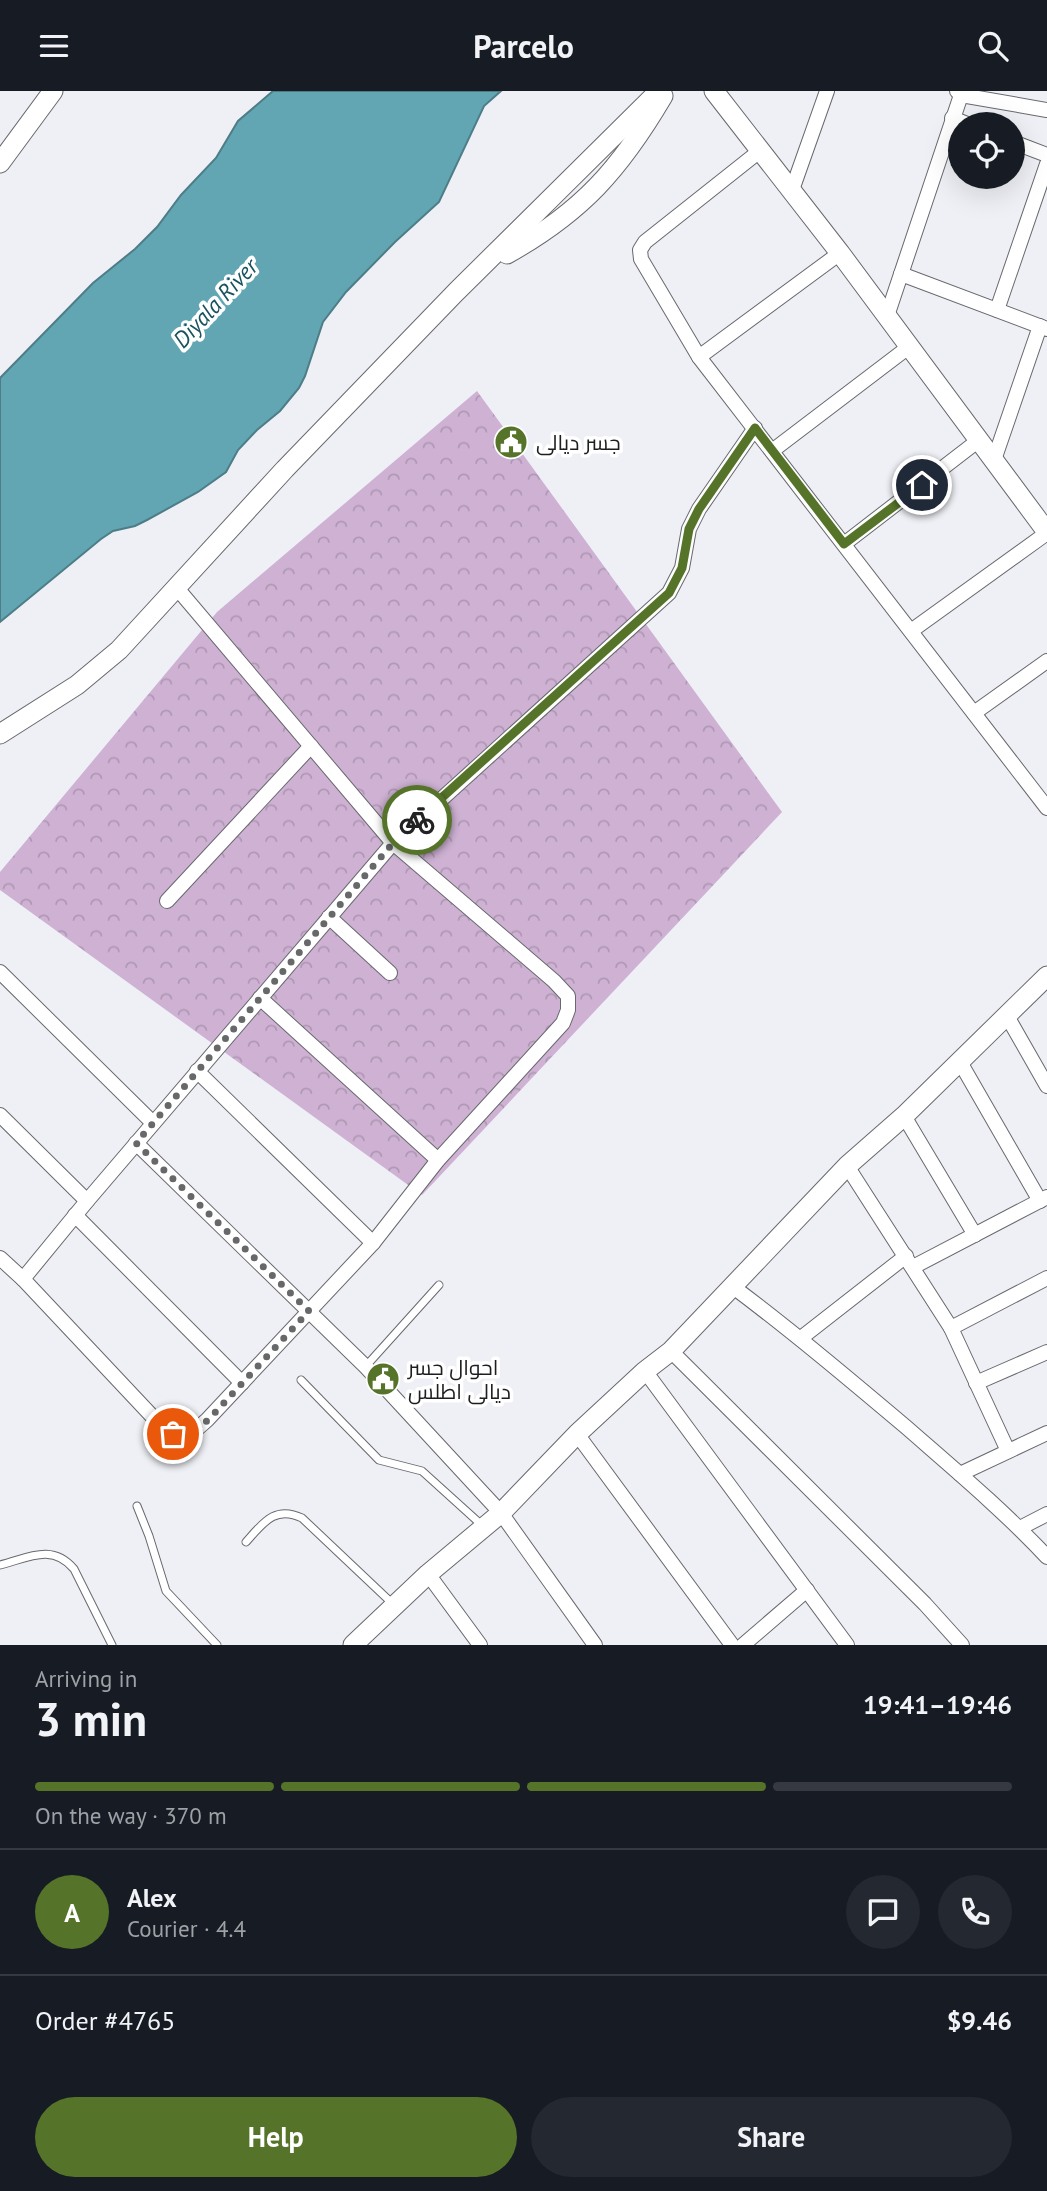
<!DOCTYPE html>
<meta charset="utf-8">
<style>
body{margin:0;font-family:"PT Sans",Cairo,sans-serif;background:#242831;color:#f1f3f6;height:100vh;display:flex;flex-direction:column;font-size:26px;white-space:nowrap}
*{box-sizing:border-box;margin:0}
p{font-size:23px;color:#9ea1a6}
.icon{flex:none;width:38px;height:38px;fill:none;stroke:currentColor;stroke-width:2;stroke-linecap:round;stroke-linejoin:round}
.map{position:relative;height:1554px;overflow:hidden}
.details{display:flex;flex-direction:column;background:#171b24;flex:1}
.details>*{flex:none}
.fabs{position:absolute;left:948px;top:21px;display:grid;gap:14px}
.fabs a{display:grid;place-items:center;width:77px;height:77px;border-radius:50%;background:#171b24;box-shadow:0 7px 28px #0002;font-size:35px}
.pin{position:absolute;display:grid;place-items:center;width:60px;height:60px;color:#fff;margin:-30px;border:4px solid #fff;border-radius:50%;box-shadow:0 2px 7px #0007}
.courier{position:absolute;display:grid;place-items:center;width:70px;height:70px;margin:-35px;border:5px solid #557429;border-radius:50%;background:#fff;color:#222;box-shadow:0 2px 9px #0007}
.head em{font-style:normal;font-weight:700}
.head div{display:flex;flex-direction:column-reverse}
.head{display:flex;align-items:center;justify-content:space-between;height:119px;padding:0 35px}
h1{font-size:46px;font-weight:700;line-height:52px}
.bar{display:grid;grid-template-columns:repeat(4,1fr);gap:10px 7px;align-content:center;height:84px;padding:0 35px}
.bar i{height:9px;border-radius:5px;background:#363941}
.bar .selected{background:#557429}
.bar p{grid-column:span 4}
.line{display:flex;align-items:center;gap:18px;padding:0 35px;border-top:2px solid #363941}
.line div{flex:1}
.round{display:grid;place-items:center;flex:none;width:74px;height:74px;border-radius:37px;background:#242831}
.button{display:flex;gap:14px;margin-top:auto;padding:14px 35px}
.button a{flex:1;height:80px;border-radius:42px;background:#557429;color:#fff;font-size:28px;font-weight:700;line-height:80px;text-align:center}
.button a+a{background:#242831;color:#f1f3f6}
header{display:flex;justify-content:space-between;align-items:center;height:91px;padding:0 35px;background:#171b24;font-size:32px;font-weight:700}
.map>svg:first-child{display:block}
.forest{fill:url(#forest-crowns)}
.water{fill:#62a6b4;stroke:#4d7d87;stroke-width:2}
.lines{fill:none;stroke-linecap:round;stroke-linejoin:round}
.lane-casing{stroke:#67696d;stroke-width:9}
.street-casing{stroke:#67696d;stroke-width:16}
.secondary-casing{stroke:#67696d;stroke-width:21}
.lane{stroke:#fff;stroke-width:7}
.street{stroke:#fff;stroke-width:14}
.secondary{stroke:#fff;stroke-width:19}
.done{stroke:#66686a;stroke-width:7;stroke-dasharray:0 12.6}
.route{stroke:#557429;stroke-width:9}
.labels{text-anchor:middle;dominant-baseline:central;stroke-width:7;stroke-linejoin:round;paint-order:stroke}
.poi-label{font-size:21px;fill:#1d1e1f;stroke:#fff;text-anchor:start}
.water-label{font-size:23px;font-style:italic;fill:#18535e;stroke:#fff}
</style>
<header><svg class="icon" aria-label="menu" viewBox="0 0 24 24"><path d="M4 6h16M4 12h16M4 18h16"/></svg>Parcelo<svg class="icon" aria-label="search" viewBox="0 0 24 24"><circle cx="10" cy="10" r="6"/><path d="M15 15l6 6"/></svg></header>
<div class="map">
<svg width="1047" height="1554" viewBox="0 0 1047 1554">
<defs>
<pattern id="forest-crowns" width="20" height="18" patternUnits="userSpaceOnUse" patternTransform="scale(1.75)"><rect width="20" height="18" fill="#ceb1d3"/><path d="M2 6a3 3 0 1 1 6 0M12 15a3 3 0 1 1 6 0" fill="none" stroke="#b098b5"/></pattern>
</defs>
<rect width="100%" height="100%" fill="#eef0f5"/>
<polygon class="forest" points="477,300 782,721 422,1104 0,799 0,781 217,521"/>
<polygon class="water" points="273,0 501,0 484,15 439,111 395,151 346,201 323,231 305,285 299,297 280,320 257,339 238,359 226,381 198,401 147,429 135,435 113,440 101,448 0,531 0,287 93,192 135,158 157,136 181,104 216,67 238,30"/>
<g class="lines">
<defs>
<g id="lane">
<polyline points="366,1275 439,1194"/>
<polyline points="301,1289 379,1369 422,1380 484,1436"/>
<polyline points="137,1415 149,1445 166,1500 217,1554"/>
<path d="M 246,1451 C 263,1432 275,1414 302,1427 L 394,1514"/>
<path d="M 0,1474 C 28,1467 52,1452 74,1478 L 112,1554"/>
</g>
<g id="street">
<polyline points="957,0 961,4 1047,19"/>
<polyline points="952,27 967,33"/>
<polyline points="1013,51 1047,64"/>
<polyline points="761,59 645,151 640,159 641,168 699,266 1047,717"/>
<polyline points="792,99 827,0"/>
<polyline points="901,183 1047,238"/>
<polyline points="997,219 1047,73"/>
<polyline points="887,225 961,4"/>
<polyline points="699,266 840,162"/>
<polyline points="772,360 910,255"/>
<polyline points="994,369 1040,235"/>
<polyline points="844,453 979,349"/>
<polyline points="911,540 1047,442"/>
<polyline points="974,622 1047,570"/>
<polyline points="167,810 311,655"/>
<polyline points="329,826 390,882"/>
<polyline points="0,881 153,1032"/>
<polyline points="260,907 438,1069"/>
<polyline points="1007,925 1047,995"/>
<polyline points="960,971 1040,1110"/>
<polyline points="197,980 373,1152"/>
<polyline points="0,1024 87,1110"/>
<polyline points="904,1025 975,1144"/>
<polyline points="136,1052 366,1276 501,1422 595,1554"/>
<polyline points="847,1075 951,1237 1008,1360"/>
<polyline points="75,1124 242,1292"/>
<path d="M 0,1167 L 23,1188 L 166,1340 C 186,1351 192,1342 207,1329 L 373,1152 L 438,1069 L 563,932 L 568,919 L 568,905 L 554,890 L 393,752 L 176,496"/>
<polyline points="913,1176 1047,1106"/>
<polyline points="23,1188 87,1110 393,752 669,502 682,477 689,438 699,418 755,337"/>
<path d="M 732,1195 C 792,1240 849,1288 906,1336 C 954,1378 1003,1419 1047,1466"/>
<polyline points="951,1237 1047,1187"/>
<polyline points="801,1247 906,1165"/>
<polyline points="671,1260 925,1513 962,1554"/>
<polyline points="645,1280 847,1554"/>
<polyline points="976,1292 1047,1261"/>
<polyline points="577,1343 732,1554"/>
<polyline points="960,1383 1047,1342"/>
<polyline points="1020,1437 1047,1423"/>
<polyline points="428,1483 480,1554"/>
<polyline points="743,1554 807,1499"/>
</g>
<g id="secondary">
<polyline points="714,0 840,162 1047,441"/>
<polyline points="0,72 53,0"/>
<path d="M 507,163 C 582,121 620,78 663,5"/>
<polyline points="0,643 77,594 119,559 285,378 456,201 659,0"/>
<polyline points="353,1554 428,1483 501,1422 577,1343 645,1280 671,1260 847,1075 904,1025 1047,885"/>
</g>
</defs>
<use href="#lane" class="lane-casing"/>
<use href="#street" class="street-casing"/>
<use href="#secondary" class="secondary-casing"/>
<use href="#lane" class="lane"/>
<use href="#street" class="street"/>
<use href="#secondary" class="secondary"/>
</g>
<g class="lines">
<path class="done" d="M 173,1343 C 189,1347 196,1339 208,1329 L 309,1220 L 136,1052 L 393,752 L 417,729"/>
<polyline class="route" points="417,729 669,502 682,477 689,438 699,418 755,337 844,453 922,394"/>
</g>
<defs>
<symbol id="civic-disc" viewBox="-11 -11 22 22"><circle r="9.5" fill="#557429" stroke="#fff"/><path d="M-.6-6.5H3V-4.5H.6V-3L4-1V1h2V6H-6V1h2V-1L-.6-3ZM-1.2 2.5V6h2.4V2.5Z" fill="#fff"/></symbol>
</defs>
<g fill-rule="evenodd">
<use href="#civic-disc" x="492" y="332" width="38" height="38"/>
<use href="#civic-disc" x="364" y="1269" width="38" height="38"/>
</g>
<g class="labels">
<g class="poi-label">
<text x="536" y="351">جسر ديالى</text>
<text x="408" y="1276">احوال جسر<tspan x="408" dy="24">ديالى اطلس</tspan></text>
</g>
<g class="water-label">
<text transform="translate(215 212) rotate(-47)">Diyala River</text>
</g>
</g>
</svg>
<div class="fabs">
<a><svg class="icon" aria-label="locate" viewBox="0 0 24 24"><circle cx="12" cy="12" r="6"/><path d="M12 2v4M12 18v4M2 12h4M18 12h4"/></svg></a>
</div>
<div class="pin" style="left:173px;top:1343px;background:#ea580c"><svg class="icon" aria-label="bag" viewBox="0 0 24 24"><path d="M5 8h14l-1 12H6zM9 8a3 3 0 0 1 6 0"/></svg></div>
<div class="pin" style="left:922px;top:394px;background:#1f2937"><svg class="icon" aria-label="home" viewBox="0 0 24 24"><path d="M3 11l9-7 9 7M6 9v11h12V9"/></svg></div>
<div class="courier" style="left:417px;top:729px"><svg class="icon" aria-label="bike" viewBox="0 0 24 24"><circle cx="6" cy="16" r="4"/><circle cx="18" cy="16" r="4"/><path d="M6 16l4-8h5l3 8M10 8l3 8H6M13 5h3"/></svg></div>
</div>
<section class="details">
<div class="head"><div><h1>3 min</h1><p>Arriving in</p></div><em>19:41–19:46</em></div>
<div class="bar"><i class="selected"></i><i class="selected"></i><i class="selected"></i><i></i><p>On the way · 370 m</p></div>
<div class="line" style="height:126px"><b class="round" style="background:#557429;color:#fff">A</b><div><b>Alex</b><p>Courier · 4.4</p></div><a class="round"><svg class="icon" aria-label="chat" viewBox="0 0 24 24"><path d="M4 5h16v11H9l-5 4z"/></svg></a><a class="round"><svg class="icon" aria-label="phone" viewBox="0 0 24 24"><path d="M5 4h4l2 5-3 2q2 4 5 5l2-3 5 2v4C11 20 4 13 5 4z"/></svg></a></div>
<div class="line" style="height:91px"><div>Order #4765</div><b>$9.46</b></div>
<div class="button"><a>Help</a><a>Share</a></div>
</section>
